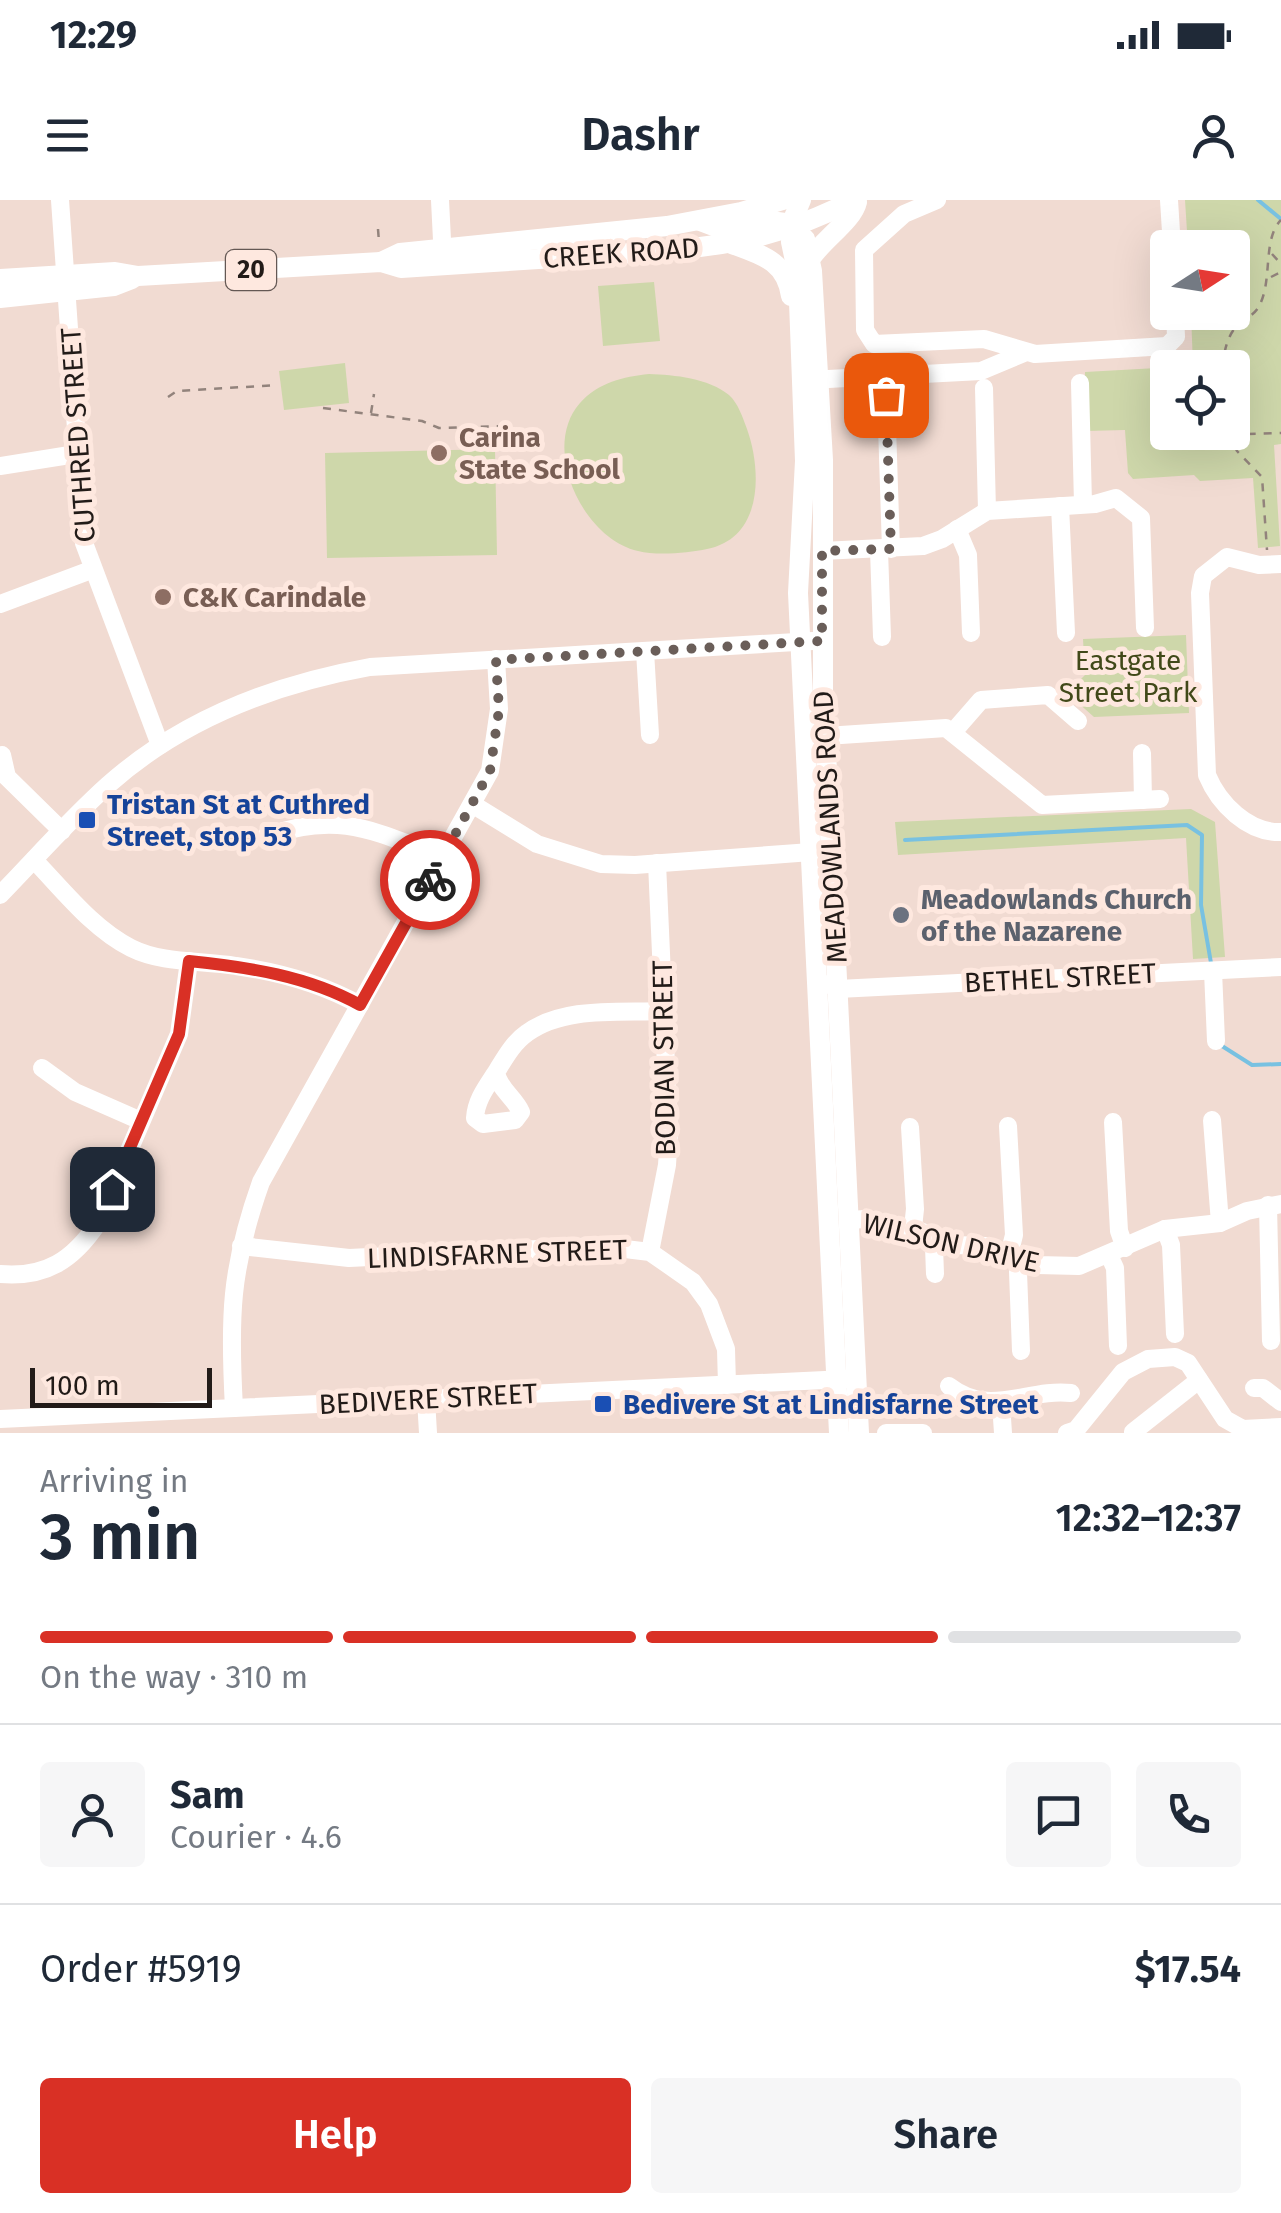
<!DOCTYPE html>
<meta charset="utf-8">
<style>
body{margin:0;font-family:"Fira Sans",sans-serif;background:#f6f6f7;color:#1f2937;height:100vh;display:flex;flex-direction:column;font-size:38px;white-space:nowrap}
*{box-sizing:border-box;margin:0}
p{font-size:32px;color:#747a83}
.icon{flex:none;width:55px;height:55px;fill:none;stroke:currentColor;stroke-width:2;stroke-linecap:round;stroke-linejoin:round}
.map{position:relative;height:1233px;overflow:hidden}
.drawer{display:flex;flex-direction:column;background:#fff;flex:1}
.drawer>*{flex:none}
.needle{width:65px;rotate:78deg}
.buttons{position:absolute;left:1150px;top:30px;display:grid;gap:20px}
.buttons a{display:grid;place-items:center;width:100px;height:100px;border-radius:10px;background:#fff;box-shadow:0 10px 40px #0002;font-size:50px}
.scale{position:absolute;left:30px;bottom:25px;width:182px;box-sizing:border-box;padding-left:10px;border:5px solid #221b18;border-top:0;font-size:28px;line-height:35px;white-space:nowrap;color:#221b18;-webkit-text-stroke:8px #fee8df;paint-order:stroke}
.pin{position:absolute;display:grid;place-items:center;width:85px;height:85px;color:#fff;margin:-42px;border-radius:20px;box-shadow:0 5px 15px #0006}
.courier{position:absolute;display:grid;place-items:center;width:100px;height:100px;margin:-50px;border:8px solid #d93025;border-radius:50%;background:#fff;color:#222;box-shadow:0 2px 12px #0007}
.overview em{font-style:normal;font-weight:600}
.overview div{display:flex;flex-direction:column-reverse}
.overview{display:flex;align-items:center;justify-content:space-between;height:170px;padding:0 40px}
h1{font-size:65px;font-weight:600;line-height:75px}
.bar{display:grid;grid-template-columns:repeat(4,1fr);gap:15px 10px;align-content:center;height:120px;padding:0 40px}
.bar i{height:12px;border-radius:8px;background:#e0e1e3}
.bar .on{background:#d93025}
.bar p{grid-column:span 4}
.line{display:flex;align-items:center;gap:25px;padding:0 40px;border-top:2px solid #e0e1e3}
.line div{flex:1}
.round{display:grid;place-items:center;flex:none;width:105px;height:105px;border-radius:10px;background:#f6f6f7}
.primary-button{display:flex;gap:20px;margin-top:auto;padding:20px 40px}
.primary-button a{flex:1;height:115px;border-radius:10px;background:#d93025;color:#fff;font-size:40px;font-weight:600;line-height:115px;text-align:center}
.primary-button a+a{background:#f6f6f7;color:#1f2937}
.status{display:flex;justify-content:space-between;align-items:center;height:70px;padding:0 50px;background:#fff;direction:ltr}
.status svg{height:28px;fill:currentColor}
header{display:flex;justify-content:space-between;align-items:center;height:130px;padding:0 40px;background:#fff;font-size:45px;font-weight:600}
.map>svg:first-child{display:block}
.green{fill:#ced7aa;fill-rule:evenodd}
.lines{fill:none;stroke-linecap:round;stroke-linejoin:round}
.stream{stroke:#78c1e1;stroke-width:4}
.path{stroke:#92837c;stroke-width:2.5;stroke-dasharray:8 8;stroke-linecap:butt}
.minor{stroke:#fff;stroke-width:18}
.major{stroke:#fff;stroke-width:20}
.done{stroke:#6a5e59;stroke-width:10;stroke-dasharray:0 18}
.route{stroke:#d93025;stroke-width:12}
.education-dot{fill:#8d6e63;stroke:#fee8df;stroke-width:4}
.transit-dot{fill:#1a4fb4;stroke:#fee8df;stroke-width:4}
.worship-dot{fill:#6b7280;stroke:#fee8df;stroke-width:4}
.labels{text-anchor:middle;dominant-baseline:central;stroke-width:10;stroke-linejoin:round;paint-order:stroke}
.shield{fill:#fee8df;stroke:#645854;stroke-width:2.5}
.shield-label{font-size:25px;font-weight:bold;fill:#221b18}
.street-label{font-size:28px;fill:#221b18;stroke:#fee8df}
.education-label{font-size:28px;font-weight:bold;fill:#785e54;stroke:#fee8df;text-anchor:start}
.park-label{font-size:28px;fill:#414919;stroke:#fee8df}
.transit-label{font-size:28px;font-weight:bold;fill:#164399;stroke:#fee8df;text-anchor:start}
.worship-label{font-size:28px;font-weight:bold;fill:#5b616d;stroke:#fee8df;text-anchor:start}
</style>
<div class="status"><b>12:29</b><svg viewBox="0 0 49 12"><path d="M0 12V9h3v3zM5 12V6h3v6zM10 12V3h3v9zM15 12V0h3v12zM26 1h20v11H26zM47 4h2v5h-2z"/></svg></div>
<header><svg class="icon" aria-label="menu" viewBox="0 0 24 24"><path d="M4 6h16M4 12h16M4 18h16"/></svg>Dashr<svg class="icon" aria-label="person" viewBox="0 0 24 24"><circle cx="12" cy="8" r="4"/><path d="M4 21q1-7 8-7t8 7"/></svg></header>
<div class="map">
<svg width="1281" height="1233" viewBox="0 0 1281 1233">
<rect width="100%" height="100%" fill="#f1dbd2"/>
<g class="green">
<path d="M 1185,0 L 1281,0 L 1281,244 L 1274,245 L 1280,346 L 1258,348 L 1253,278 L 1200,281 L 1194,275 L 1133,279 L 1128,273 L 1125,230 L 1086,231 L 1085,172 L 1193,166 L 1191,113 L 1232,112 L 1232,48 L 1188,47 ZM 1168,168 L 1232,168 L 1232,232 L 1168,232 Z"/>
<polygon points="654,82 660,141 603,146 598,86"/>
<polygon points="345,163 349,203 284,210 279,171"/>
<path d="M 649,174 C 675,175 708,178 729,195 C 738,203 743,218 747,229 C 762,271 763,338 707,349 C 688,353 657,356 638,351 C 583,339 540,248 580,203 C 599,182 623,177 649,174 Z"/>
<polygon points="495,249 497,355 327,358 325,253"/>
<polygon points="1186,435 1189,513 1094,517 1067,493 1085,475 1083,439"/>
<polygon points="1191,609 1215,622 1225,757 1193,759 1186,638 898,655 895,622"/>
</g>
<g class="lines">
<g class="stream">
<polyline points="1258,0 1281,19"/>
<polyline points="905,640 1187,625 1202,635 1201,705 1211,763"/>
<polyline points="1222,846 1252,865 1281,864"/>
</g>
<g class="path">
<polyline points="378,29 379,42"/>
<polyline points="1272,54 1281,64"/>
<polyline points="1271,77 1281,72"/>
<path d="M 1222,168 C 1224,153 1227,134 1239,124 C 1248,116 1256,115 1261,102 C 1272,77 1263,38 1281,20"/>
<polyline points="168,197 177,191 278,185"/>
<polyline points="323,208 422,221 439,228 504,226"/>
<polyline points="371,213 374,194"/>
<polyline points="1232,231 1246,234 1281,233"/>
<polyline points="1227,232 1237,251 1262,277 1267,350"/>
</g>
<g class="minor">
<polyline points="60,0 84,343 160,545"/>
<polyline points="440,0 443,60"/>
<polyline points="937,0 904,14 864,50 865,130 874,144 984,139 1035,154 1167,146 1176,137 1175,112"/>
<polyline points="1169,0 1172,48"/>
<polyline points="809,180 981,171 1024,153"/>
<polyline points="1080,183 1083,304"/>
<polyline points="984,188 987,311"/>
<polyline points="886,195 891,349"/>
<polyline points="0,266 76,254"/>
<polyline points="1060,306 1066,433"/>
<polyline points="957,329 968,355 971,433"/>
<polyline points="879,350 882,437"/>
<polyline points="822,351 923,346 942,339 987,311 1095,304 1116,298 1141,318 1145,428"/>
<path d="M 1281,364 L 1259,365 L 1227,357 L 1203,376 L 1200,393 L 1207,575 C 1219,604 1248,633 1281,632"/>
<polyline points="0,404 91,370"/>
<polyline points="645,451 650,535"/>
<polyline points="954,531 981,500 1048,495 1078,521"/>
<polyline points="826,536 946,528 1042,605 1160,599"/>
<polyline points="1142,553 1143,600"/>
<polyline points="2,555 7,577 62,631"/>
<polyline points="472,604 537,644 601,664 635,665 811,652"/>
<path d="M 266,636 C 341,611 373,631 443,657"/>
<path d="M 34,660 C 63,690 93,729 131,748 C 163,764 201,760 236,766 C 279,772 322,784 360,805"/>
<path d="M 0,695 C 36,658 70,619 108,585 C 181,520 275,484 370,467 L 813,441"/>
<polyline points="1213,771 1216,841"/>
<polyline points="828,784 838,789 1281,767"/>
<polyline points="42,868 75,892 141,921"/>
<path d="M 496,873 C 500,890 514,897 521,912 L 515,920 L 483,924 L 475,918 C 476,899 488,885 498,869 C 506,856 514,842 527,833 C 564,806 620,813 664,811"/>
<polyline points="1212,920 1220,1023"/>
<polyline points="1113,922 1119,1031 1125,1048"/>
<polyline points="1008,926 1014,1035 1009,1055"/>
<polyline points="910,927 915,1009 913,1028"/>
<polyline points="1268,1005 1271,1141"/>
<polyline points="849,1020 866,1019 889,1028 913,1028 954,1045 986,1046 1037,1065 1079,1066 1165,1029 1220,1023 1247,1011 1281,1004"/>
<polyline points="1165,1029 1171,1045 1175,1134"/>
<polyline points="241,1046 349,1058 600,1046 650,1052 693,1082 709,1104 726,1149 727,1185"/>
<polyline points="650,1052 667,965 669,934 657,663"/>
<polyline points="1109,1055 1115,1068 1118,1146"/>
<path d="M 0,1074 C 46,1078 73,1060 98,1023 L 179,834 L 189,761"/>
<polyline points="935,1074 934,1046 939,1039"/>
<polyline points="1021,1151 1018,1072 1023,1062"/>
<path d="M 949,1186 C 990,1218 1027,1188 1071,1193"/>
<polyline points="1254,1188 1263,1188 1281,1202"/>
<polyline points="426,1199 428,1233"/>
<polyline points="1001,1203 1003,1233"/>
<path d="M 234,1208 C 229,1118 230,1069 261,982 L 490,571 L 499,509 L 496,459"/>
<polyline points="0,1219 846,1179"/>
<polyline points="1133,1232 1199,1180"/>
<polyline points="886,1233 923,1233"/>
<polyline points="1067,1233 1076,1230 1123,1172 1148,1159 1175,1157 1188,1163 1225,1219 1243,1229 1281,1227"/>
</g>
<g class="major">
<polyline points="801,0 794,17 791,42 798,75 805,261 798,393 839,1233"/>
<polyline points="700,21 724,30 770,21 785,23 805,39 812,71 823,260 823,490 859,1233"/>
<path d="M 732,44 C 762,55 786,61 791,96"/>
<path d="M 811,58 C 823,40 853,20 857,2"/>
<polyline points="381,62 400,53 667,26 741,12 783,0"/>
<path d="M 0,79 L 115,72 L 138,76 L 381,62 L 401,68 C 462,64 524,60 585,56 C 688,49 760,49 854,0"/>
<polyline points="0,98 114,86 132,79"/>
</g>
</g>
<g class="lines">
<polyline class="done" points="430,680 490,571 499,510 496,460 822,441 822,351 891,349 886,195"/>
<path class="route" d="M 112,989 L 179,834 L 189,761 C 248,767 308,776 360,805 L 430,680"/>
</g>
<g class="education-dot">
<circle cx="439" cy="253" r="10"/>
<circle cx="163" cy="397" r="10"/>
</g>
<g class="transit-dot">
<rect x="77" y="610" width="20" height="20" rx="5"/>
<rect x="593" y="1194" width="20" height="20" rx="5"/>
</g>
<circle class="worship-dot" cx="901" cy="715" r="10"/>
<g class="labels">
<rect class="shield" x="226" y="50" width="50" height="40" rx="8"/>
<g class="shield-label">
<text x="251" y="70">20</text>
</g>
<g class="street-label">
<text transform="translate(621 53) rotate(-4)">CREEK ROAD</text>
<text transform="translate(78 235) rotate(-94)">CUTHRED STREET</text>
<text transform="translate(830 627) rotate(-93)">MEADOWLANDS ROAD</text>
<text transform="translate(1060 778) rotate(-3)">BETHEL STREET</text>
<text transform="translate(664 858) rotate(-91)">BODIAN STREET</text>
<text transform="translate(951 1043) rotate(13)">WILSON DRIVE</text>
<text transform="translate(497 1054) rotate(-2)">LINDISFARNE STREET</text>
<text transform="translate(428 1199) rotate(-3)">BEDIVERE STREET</text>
</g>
<g class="education-label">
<text x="459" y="237">Carina<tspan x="459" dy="32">State School</tspan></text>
<text x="183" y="397">C&amp;K Carindale</text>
</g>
<g class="park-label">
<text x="1128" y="460">Eastgate<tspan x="1128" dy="32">Street Park</tspan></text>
</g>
<g class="transit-label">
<text x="107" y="604">Tristan St at Cuthred<tspan x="107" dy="32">Street, stop 53</tspan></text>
<text x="623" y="1204">Bedivere St at Lindisfarne Street</text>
</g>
<g class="worship-label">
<text x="921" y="699">Meadowlands Church<tspan x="921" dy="32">of the Nazarene</tspan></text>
</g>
</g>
</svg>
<div class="buttons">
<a><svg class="needle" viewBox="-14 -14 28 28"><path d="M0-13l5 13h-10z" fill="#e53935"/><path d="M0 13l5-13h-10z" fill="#747a83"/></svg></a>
<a><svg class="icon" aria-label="locate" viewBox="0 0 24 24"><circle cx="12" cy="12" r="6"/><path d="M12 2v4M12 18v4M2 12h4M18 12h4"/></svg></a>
</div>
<div class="scale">100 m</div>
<div class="pin" style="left:886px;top:195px;background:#ea580c"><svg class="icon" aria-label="bag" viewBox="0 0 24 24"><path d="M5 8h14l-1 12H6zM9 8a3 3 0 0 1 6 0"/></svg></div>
<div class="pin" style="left:112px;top:989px;background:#1f2937"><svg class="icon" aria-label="home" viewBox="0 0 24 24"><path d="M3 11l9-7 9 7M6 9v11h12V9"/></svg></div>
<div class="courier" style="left:430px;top:680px"><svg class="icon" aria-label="bike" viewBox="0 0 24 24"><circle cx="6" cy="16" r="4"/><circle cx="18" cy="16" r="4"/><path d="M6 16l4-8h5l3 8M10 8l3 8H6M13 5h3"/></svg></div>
</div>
<section class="drawer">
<div class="overview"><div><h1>3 min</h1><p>Arriving in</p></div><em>12:32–12:37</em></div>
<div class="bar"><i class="on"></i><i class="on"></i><i class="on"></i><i></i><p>On the way · 310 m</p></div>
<div class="line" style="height:180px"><a class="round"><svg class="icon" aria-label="person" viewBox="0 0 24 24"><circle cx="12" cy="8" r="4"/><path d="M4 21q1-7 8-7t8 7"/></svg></a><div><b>Sam</b><p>Courier · 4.6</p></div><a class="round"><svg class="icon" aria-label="chat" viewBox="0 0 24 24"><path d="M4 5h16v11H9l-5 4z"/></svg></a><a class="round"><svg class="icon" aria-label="phone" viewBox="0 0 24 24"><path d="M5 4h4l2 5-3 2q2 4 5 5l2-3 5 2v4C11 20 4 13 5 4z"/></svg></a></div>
<div class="line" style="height:130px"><div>Order #5919</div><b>$17.54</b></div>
<div class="primary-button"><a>Help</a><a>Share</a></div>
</section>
